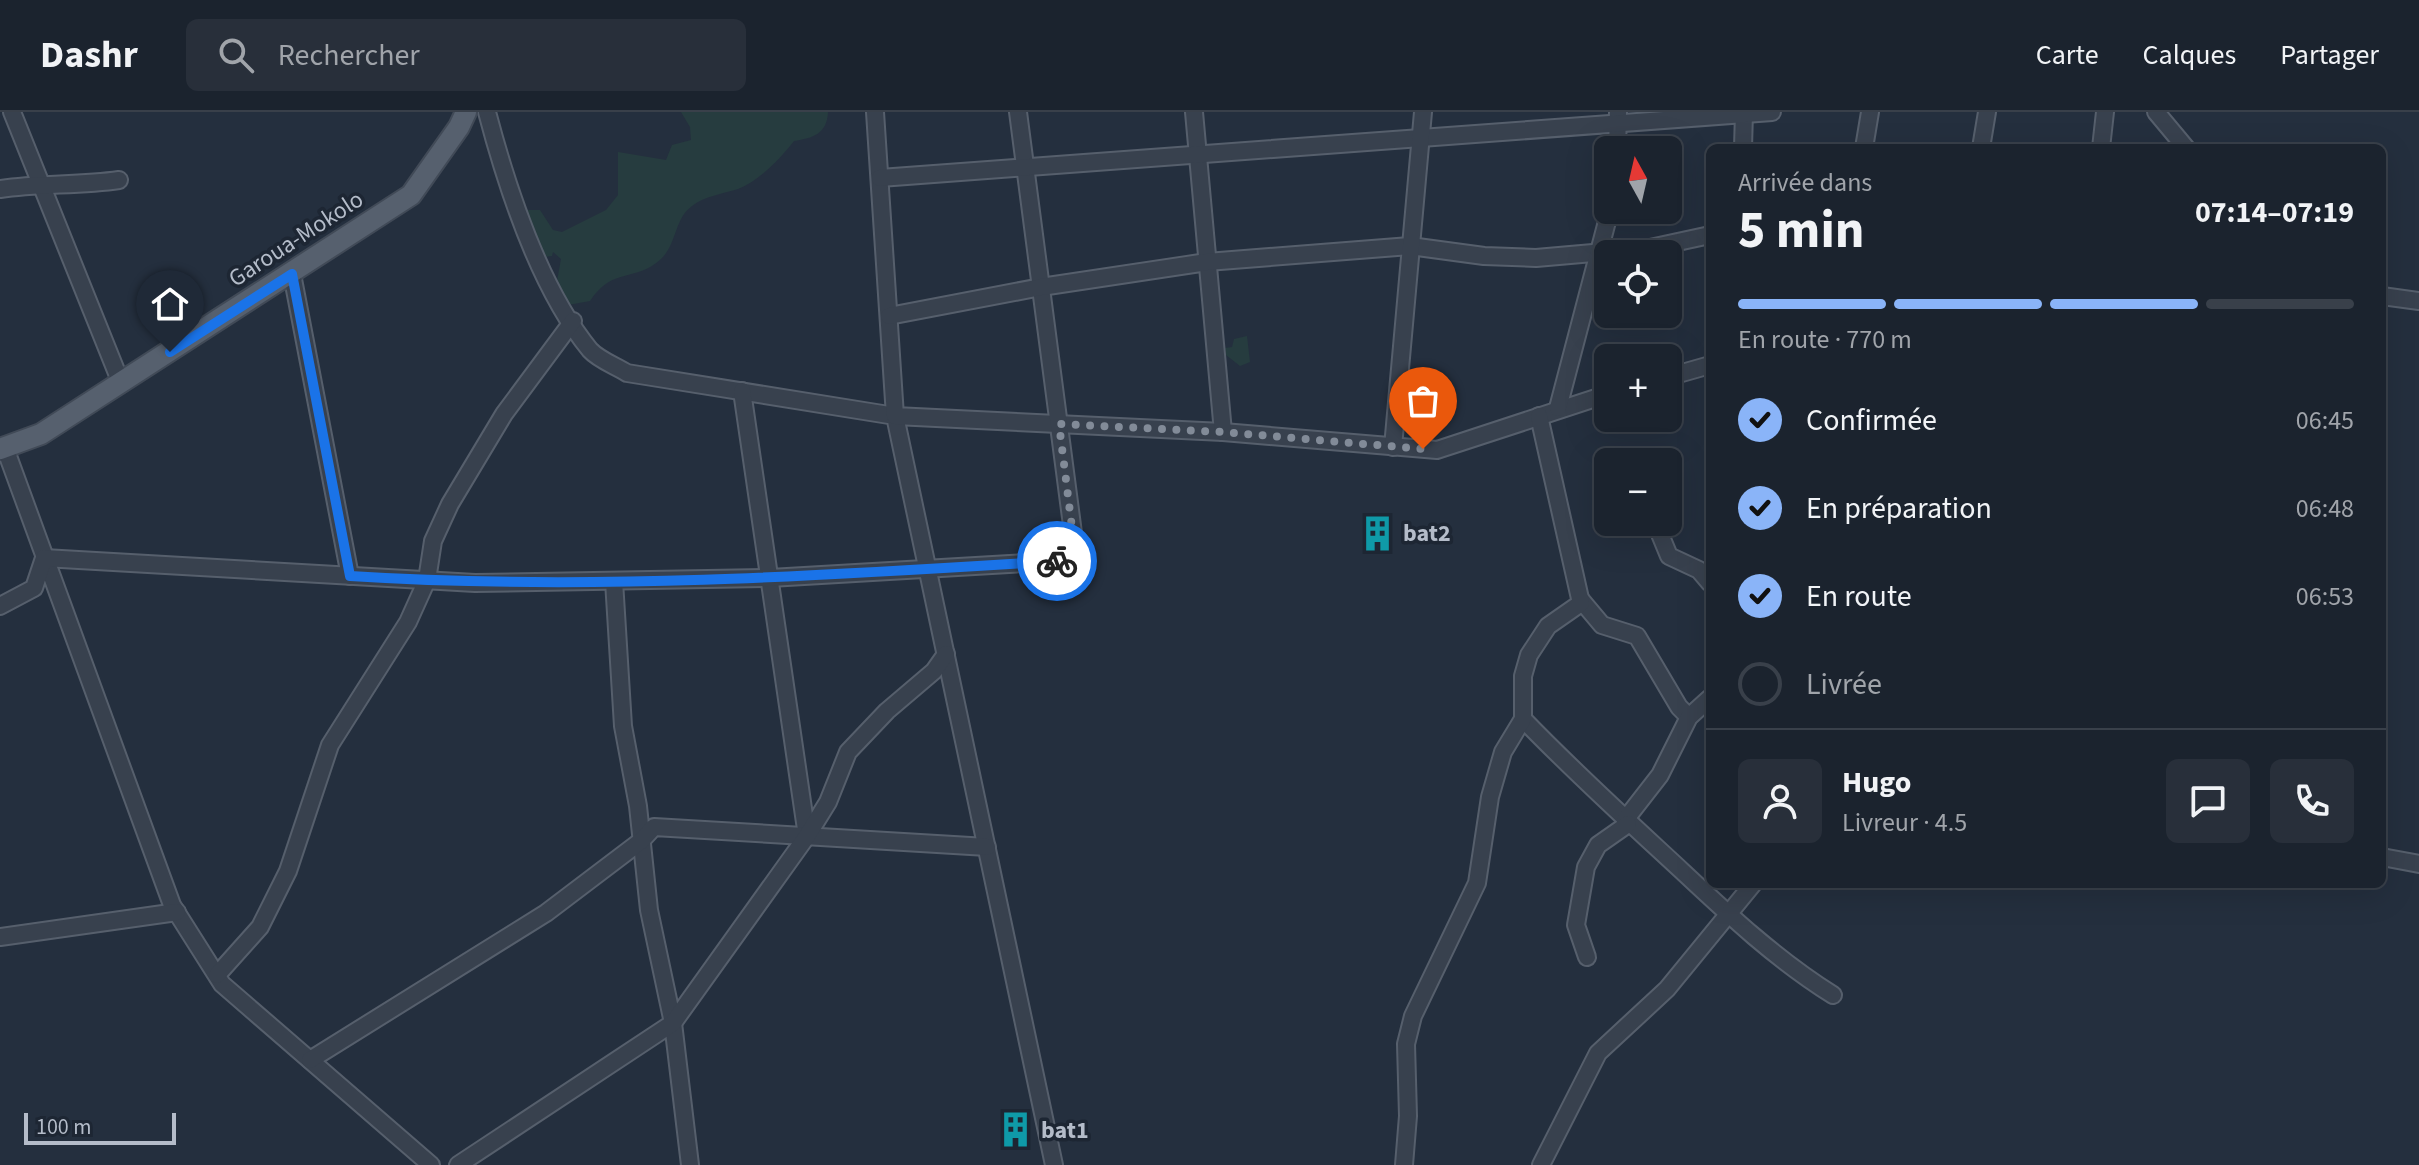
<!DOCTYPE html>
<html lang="fr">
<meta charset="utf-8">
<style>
body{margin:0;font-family:"Source Sans 3",sans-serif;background:#282f3a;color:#f1f3f6;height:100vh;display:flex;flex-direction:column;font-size:30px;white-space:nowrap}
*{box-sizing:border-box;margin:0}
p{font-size:26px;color:#a0a4aa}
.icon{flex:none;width:44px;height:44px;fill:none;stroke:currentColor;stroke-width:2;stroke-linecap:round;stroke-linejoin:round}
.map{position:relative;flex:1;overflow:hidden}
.sheet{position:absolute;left:1706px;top:32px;width:680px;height:744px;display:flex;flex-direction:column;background:#1b232e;border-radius:12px;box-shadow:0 8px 32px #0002,0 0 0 2px #39404a}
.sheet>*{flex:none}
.needle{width:52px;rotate:352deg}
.tools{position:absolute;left:1594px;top:24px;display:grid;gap:16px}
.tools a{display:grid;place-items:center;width:88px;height:88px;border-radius:12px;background:#1b232e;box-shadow:0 8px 32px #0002,0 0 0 2px #39404a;font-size:40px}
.scale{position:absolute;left:24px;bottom:20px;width:152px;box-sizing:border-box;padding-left:8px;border:4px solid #b4bcc9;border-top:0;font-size:22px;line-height:28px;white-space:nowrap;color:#b4bcc9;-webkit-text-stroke:6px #1d2633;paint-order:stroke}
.pin{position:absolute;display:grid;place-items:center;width:68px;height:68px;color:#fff;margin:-82px -34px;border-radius:50% 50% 50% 0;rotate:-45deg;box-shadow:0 0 8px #0007}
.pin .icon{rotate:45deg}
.courier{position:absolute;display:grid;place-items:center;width:80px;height:80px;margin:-40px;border:6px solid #1a73e8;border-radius:50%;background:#fff;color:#222;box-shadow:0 2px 10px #0007}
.overview em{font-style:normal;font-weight:700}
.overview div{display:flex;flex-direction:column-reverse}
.overview{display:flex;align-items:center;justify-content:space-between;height:136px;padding:0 32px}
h1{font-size:52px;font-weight:700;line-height:60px}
.bar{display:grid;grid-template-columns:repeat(4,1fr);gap:12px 8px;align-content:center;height:96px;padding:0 32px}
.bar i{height:10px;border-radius:6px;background:#39404a}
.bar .current{background:#8ab4f8}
.bar p{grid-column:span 4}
.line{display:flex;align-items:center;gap:20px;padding:0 32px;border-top:2px solid #39404a}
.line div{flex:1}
.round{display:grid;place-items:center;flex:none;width:84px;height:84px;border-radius:12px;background:#282f3a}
ol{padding:0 32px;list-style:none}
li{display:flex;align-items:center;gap:24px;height:88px}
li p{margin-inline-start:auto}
li .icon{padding:8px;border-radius:50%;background:#8ab4f8;color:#111;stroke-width:4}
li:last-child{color:#a0a4aa}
li i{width:44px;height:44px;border:4px solid #39404a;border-radius:50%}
header{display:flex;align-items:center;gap:48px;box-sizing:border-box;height:112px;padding:0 40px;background:#1b232e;border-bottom:2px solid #39404a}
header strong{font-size:38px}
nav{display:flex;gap:44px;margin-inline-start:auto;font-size:28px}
.search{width:560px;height:72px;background:#282f3a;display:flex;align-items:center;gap:20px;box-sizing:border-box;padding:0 28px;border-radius:12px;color:#a0a4aa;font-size:30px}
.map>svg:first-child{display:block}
.green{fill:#263c3f}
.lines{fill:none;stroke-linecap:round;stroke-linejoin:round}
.minor-casing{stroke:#565f6c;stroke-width:20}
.major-casing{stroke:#414a57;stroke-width:24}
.minor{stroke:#38414e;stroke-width:16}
.major{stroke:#56606e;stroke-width:20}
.done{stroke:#828b98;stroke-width:8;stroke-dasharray:0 14.4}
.route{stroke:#1a73e8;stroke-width:10}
.labels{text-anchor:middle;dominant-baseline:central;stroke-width:7;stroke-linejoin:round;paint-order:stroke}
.street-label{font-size:24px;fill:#b4bcc9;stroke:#1d2633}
.poi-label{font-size:24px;font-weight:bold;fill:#b4bcc9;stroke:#1d2633;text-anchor:start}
</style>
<header>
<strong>Dashr</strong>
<div class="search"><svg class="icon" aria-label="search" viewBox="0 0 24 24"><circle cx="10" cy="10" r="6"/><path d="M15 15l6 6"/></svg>Rechercher</div>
<nav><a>Carte</a><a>Calques</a><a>Partager</a></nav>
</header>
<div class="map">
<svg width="2419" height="1053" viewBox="0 0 2419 1053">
<rect width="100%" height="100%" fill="#242f3e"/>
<g class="green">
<path d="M 681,0 L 828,0 C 827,22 813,26 794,29 C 780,47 759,69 738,77 C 722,82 705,84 692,94 C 674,107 677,132 661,147 C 635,171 613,154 590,189 L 568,193 L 557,169 L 561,147 L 553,140 L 552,144 L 543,145 L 527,111 L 527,98 L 540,98 L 553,118 L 562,120 L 606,98 L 618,83 L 618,40 L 666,48 L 672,33 L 691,28 L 690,15 Z"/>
<polygon points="1247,224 1250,250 1240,254 1226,243 1225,236 1232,235 1234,227"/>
</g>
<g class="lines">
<defs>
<g id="minor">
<polyline points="12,0 121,271"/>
<path d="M 487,0 C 507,76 540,177 590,238 C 599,248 616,254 627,261 L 895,304 L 1054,1053"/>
<polyline points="875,0 895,304 1223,320 1437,338 1608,282"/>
<polyline points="1018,0 1079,467"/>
<polyline points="1194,0 1223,320"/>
<polyline points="2156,0 2186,36"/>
<polyline points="1743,36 1744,0"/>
<polyline points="1864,36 1870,0"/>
<polyline points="1981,36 1987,0"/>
<polyline points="2101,36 2105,0"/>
<polyline points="1617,38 1618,0"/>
<polyline points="880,66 1772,0"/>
<path d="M 0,77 C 40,71 79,74 119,68"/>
<polyline points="292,162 350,464"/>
<polyline points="2382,184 2419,189"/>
<polyline points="889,204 1041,175 1207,150 1410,134 1484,144 1536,146 1650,136 1710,123"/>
<polyline points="1668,265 1710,253"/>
<polyline points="742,279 807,724"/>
<polyline points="1558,296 1610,98"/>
<polyline points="1393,335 1423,0"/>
<polyline points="5,336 172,793 222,872 431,1053"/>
<polyline points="1655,410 1669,444 1699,458 1710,471"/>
<polyline points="614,469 623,614 638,694 649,798 673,911 690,1053"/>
<polyline points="1581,488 1602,513 1637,524 1679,595 1689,605"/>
<polyline points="0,494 34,476 44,446 475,471 770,466 1076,448"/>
<path d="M 1523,607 C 1574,660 1628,709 1682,759 C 1730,804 1777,848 1833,883"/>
<polyline points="1625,708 1660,663 1689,605 1710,586"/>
<polyline points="2382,745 2419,752"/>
<polyline points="0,825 177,800"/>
<polyline points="1587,845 1576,813 1586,755 1598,733 1628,712"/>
<polyline points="217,863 260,815 288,759 330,633 408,510 427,468 433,429 450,392 504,302 573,209"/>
<polyline points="310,948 546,801 641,729 654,715 987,735"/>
<polyline points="458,1053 673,911 807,724 828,690 848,640 887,599 934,559 946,542"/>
<polyline points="1404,1053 1408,1004 1406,932 1413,904 1477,771 1490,685 1503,640 1523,607 1523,564 1529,543 1548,514 1581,491 1539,304"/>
<polyline points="1541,1053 1598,941 1667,877 1753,772"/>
</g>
<polyline id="major" points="0,337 41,322 411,83 459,15 466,0"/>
</defs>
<use href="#minor" class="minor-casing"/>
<use href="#major" class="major-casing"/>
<use href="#minor" class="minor"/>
<use href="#major" class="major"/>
</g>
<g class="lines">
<polyline class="done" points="1057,449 1076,448 1059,312 1223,320 1423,337"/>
<path class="route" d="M 170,240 L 292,162 L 350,464 C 585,479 822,464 1057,449"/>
</g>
<defs>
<symbol id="building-bare" viewBox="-9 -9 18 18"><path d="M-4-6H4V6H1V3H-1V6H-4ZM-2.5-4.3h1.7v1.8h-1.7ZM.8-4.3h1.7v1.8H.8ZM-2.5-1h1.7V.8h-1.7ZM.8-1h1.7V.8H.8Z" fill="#0f9aa8" stroke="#1d2633" stroke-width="2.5" paint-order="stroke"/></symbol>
</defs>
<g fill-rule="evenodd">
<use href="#building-bare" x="1352" y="396" width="51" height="51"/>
<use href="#building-bare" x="990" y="992" width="51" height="51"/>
</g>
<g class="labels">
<g class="street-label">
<text transform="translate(296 127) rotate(-33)">Garoua-Mokolo</text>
</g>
<g class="poi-label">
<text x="1403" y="421">bat2</text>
<text x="1041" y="1018">bat1</text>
</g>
</g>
</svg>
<div class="tools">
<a><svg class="needle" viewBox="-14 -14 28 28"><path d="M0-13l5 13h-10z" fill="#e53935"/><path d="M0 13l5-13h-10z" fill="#a0a4aa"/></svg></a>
<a><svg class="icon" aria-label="locate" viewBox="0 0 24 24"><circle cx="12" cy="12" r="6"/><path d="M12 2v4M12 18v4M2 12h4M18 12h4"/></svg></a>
<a>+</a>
<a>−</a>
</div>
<div class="scale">100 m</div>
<div class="pin" style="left:1423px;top:337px;background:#ea580c"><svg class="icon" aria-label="bag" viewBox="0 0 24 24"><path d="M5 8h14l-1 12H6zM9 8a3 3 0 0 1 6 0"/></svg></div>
<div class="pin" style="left:170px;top:240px;background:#1f2937"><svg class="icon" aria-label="home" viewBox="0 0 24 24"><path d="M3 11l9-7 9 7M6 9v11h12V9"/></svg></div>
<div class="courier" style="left:1057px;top:449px"><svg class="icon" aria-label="bike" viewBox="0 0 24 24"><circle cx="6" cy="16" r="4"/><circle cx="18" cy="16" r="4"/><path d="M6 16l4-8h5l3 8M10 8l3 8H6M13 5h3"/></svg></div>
<section class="sheet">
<div class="overview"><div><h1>5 min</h1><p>Arrivée dans</p></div><em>07:14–07:19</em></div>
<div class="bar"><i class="current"></i><i class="current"></i><i class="current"></i><i></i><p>En route · 770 m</p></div>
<ol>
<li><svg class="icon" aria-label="check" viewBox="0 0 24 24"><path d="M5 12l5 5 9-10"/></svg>Confirmée<p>06:45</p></li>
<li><svg class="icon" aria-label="check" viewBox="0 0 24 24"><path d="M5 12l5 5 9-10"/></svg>En préparation<p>06:48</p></li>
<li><svg class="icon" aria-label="check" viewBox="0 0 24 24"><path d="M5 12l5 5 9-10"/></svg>En route<p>06:53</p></li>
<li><i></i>Livrée</li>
</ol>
<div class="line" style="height:144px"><a class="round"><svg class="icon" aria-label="person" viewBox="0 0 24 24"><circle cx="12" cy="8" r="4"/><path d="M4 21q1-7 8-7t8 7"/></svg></a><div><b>Hugo</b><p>Livreur · 4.5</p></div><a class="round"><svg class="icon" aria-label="chat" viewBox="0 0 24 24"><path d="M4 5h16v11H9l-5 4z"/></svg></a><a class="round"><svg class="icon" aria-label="phone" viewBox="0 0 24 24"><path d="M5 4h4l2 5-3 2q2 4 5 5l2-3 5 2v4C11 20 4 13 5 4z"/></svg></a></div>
</section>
</div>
